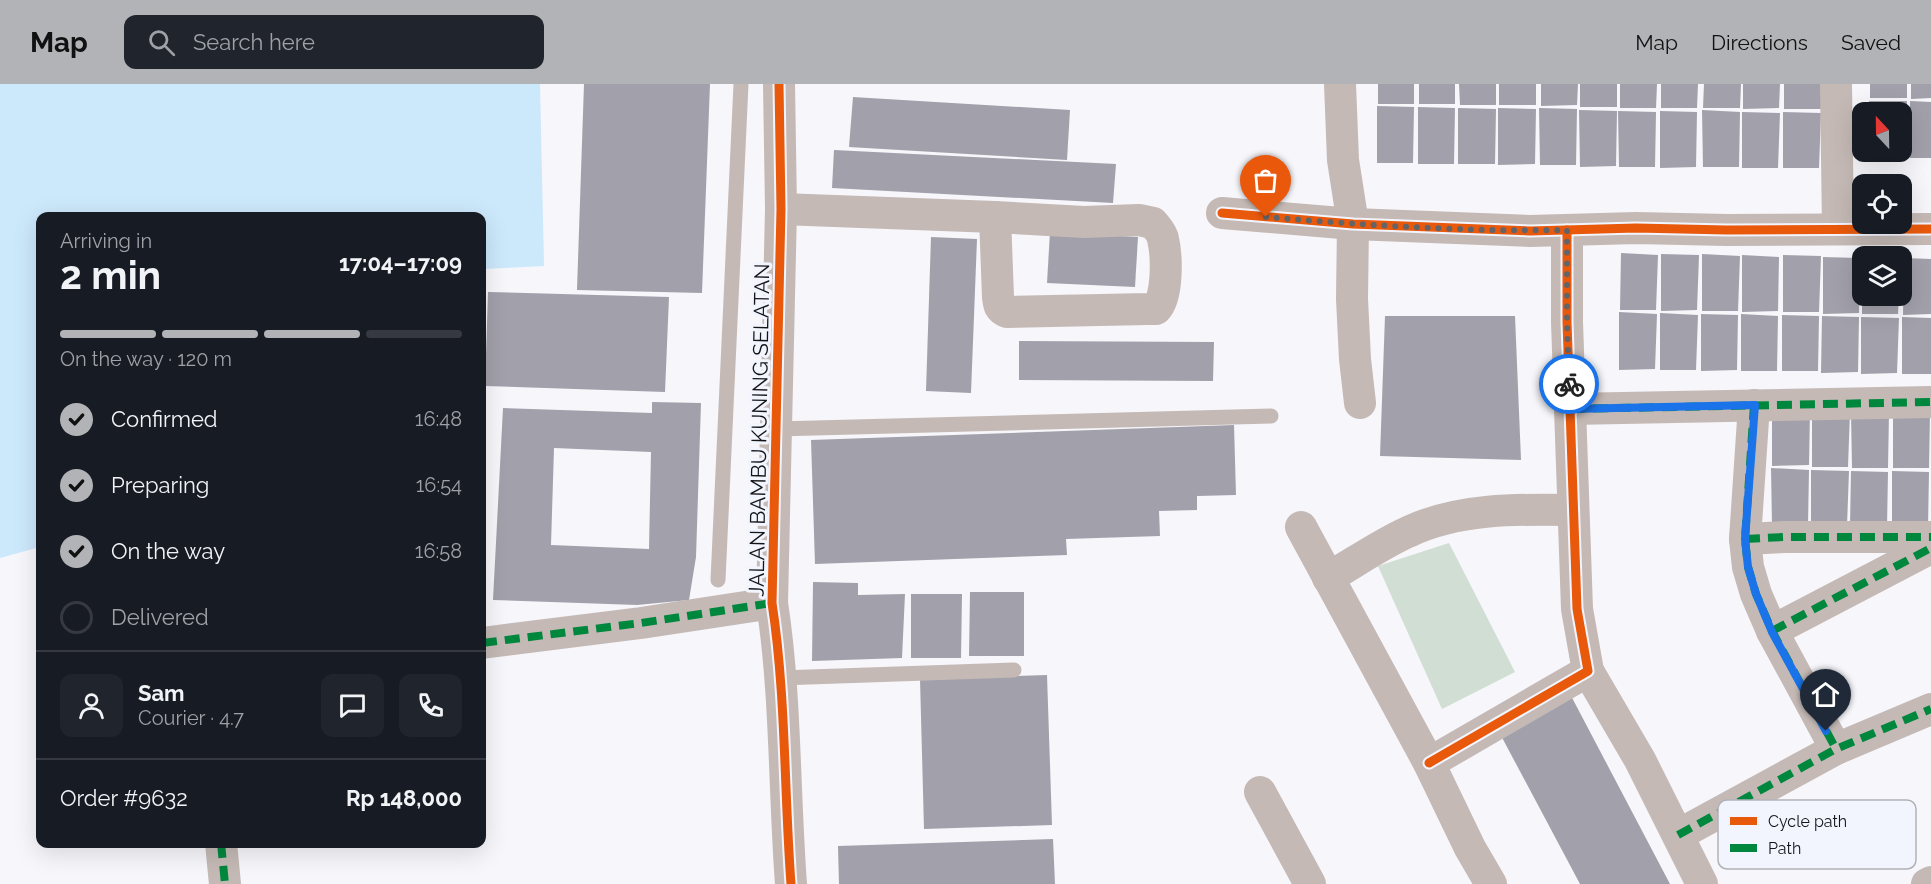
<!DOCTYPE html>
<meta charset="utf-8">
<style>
body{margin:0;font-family:Raleway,sans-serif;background:#20242c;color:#f1f3f6;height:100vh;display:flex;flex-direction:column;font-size:22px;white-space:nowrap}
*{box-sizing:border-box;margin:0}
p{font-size:20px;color:#9ea1a6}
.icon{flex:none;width:33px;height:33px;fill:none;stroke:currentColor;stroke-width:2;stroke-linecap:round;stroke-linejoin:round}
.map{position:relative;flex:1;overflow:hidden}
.details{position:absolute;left:36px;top:128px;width:450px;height:636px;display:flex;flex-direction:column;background:#171b24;border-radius:12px;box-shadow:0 6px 24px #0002}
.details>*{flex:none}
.needle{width:39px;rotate:338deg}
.buttons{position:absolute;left:1852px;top:18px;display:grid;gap:12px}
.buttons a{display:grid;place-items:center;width:60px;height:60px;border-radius:12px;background:#171b24;box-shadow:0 6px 24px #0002;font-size:30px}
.pin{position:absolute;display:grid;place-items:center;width:51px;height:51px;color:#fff;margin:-62px -26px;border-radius:50% 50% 50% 0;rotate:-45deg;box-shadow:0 0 6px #0007}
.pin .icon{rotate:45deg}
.courier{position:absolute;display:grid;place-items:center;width:60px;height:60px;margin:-30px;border:4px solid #1a73e8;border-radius:50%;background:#fff;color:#222;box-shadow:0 2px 8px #0007}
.head em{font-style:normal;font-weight:700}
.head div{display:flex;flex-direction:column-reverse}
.head{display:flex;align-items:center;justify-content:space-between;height:102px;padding:0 24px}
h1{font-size:39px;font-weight:700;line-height:45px}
.bar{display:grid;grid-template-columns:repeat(4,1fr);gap:9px 6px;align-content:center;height:72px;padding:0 24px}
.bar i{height:8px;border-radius:4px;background:#363941}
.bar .current{background:#b1b3b6}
.bar p{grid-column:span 4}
.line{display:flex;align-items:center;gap:15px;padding:0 24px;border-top:2px solid #363941}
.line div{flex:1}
.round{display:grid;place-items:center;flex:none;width:63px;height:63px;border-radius:12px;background:#20242c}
ol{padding:0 24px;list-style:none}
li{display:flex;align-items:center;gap:18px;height:66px}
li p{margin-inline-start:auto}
li .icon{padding:6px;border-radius:50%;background:#b1b3b6;color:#111;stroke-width:4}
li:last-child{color:#9ea1a6}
li i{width:33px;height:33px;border:3px solid #363941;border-radius:50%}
header{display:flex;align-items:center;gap:36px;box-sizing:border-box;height:84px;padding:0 30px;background:#b1b3b6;color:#111}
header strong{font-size:28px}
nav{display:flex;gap:33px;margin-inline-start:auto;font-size:21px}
.search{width:420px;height:54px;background:#20242c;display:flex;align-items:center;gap:15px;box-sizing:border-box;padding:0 21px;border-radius:12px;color:#9ea1a6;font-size:22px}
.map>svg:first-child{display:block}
.green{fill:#d0ded3}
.water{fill:#cce8fb}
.building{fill:#a2a0aa;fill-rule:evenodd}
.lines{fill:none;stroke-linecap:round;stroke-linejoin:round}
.lane{stroke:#c4b9b5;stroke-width:15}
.street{stroke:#c4b9b5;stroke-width:32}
.quiet{stroke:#00873e;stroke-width:8;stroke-dasharray:15 8;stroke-linecap:butt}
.cycleway-casing{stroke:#f3f5fe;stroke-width:13}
.cycleway{stroke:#e8590c;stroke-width:9}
.done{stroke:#636468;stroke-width:6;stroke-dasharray:0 10.8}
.route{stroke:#1a73e8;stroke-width:8}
.labels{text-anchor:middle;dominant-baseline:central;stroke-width:6;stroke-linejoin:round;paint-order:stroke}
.street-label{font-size:21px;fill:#141519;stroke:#f3f5fe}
.key{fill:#f3f5fe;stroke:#b0b2b9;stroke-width:1.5}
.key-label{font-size:16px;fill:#141519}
</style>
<header>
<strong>Map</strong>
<div class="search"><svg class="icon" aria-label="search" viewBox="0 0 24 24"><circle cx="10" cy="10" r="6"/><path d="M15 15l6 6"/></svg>Search here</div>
<nav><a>Map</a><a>Directions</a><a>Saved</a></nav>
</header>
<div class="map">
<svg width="1931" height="800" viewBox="0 0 1931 800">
<rect width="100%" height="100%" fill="#f6f6fb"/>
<polygon class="green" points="1449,459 1515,588 1442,625 1378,482"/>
<polygon class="water" points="0,0 540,0 544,182 482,185 482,132 40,132 40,463 0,474"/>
<g class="building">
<polygon points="584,0 710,0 702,209 577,206"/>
<rect x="1378" y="0" width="36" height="20"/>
<rect x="1419" y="0" width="36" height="20"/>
<polygon points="1459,0 1496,0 1496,21 1460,21"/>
<rect x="1499" y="0" width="37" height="21"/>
<polygon points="1541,0 1578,0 1577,21 1541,22"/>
<rect x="1580" y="0" width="37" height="23"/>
<polygon points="1620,0 1657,0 1656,24 1620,24"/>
<polygon points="1661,0 1698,0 1697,24 1661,24"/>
<polygon points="1704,0 1741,0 1740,24 1703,24"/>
<polygon points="1743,0 1780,0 1779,24 1743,25"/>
<rect x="1784" y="0" width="37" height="25"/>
<rect x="1870" y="0" width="37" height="14"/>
<polygon points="1911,0 1931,0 1931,14 1911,15"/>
<polygon points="853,13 1070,26 1067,76 849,63"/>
<polygon points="1869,17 1907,17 1905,73 1869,73 1869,68 1902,68 1902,28 1869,28"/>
<polygon points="1910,17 1931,18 1931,74 1910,74"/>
<polygon points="1377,22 1414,23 1413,79 1377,79"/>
<polygon points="1418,23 1455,24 1454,80 1418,80"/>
<polygon points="1458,24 1496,25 1495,80 1458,80"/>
<polygon points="1498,24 1536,25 1535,80 1498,81"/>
<polygon points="1539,24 1577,25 1576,81 1540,81"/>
<polygon points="1579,26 1617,27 1616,82 1580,83"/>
<polygon points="1702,26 1740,28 1739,83 1703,83"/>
<polygon points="1618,27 1656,28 1655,83 1619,83"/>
<polygon points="1660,27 1697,28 1696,83 1660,84"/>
<polygon points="1742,28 1780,29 1778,84 1742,84"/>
<polygon points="1783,28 1821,29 1819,84 1783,84"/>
<polygon points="834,66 1116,80 1113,119 832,104"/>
<polygon points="1050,148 1138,153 1135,203 1047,199"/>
<polygon points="931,153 977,155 971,309 926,307"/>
<polygon points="1621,169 1658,171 1656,226 1620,226"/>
<polygon points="1661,170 1699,171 1697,226 1661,227"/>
<polygon points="1702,170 1740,172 1738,227 1702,227"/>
<polygon points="1742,171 1779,173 1778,227 1742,228"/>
<polygon points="1783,171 1821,172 1819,228 1783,228"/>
<polygon points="1823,173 1860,174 1859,229 1823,230"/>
<polygon points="1904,174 1931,175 1931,230 1903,231"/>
<polygon points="488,208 669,213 665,308 485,302"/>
<polygon points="1862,212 1899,212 1898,230 1862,230"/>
<polygon points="1619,228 1657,230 1655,285 1619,286"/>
<polygon points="1660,229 1698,231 1696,286 1660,286"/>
<polygon points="1701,230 1738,231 1737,286 1701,287"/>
<polygon points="1741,230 1778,232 1777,287 1741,287"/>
<polygon points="1782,231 1819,232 1818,287 1782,287"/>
<polygon points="1385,232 1515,232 1521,376 1380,372"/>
<polygon points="1822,232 1859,233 1858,288 1821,289"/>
<polygon points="1861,233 1899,234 1897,289 1861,290"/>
<polygon points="1902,233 1931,234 1931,290 1902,290"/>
<polygon points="1019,257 1214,258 1213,297 1019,296"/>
<path d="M 652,318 L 701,319 L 696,473 L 689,516 L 637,521 L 493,516 L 503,324 L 652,329 ZM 554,364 L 651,368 L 649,465 L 551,461 Z"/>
<polygon points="1772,325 1810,326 1809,381 1772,382"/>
<polygon points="1812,327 1850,327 1848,383 1812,383"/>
<polygon points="1851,328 1889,328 1888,384 1852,384"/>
<polygon points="1893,328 1930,329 1929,384 1893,384"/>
<polygon points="1234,341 1236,411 1197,412 1197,426 1159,427 1160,452 1066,455 1067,471 815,480 811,356"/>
<polygon points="1771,384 1809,386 1808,441 1772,441"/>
<polygon points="1811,386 1849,387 1847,442 1811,443"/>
<polygon points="1851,387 1888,388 1887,443 1850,443"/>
<polygon points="1892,387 1929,388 1928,443 1892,444"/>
<polygon points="813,498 858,499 858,511 905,510 902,574 812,577"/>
<polygon points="970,508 1024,508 1024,572 969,572"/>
<polygon points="911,510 962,510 961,574 911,574"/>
<polygon points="1047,591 1052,741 924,745 920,595"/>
<polygon points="1569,608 1670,800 1580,800 1498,646"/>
<polygon points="1053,755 1055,800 839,800 838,762"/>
</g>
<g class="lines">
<g class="lane">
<polyline points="776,345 1271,332"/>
<polyline points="718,496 741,0"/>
<polyline points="780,594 1014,586"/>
</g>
<g class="street">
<path d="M 779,0 L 781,125 L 772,519 C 786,610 784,707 791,800"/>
<polyline points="1340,0 1343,76 1353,140 1352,215 1355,275 1360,319"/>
<polyline points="1836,0 1838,145"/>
<polyline points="781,125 995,133"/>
<polyline points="1222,129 1353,140 1530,147 1636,144 1727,146 1931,145"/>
<path d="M 995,133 L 1084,138 L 1139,136 L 1153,139 C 1157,144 1162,149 1163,155 C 1167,172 1168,213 1156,225 L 1148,225 L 1007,228 C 999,225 999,221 998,213 Z"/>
<polyline points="1754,321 1745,455 1748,483 1756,510 1772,547 1836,665"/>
<polyline points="1570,325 1931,318"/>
<polyline points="1301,443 1429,679 1470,764 1491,800"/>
<polyline points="1745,455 1785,453 1931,453"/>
<path d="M 1328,494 C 1354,479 1381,460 1408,448 C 1458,424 1518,425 1572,426"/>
<polyline points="1772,547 1931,464"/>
<polyline points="482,559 641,539 772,519"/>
<polyline points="1588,587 1640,676 1702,800"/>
<polyline points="1429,679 1588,587 1577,525 1567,238 1567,146"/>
<polyline points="1260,708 1310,800"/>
<polyline points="1678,751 1836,665 1931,625"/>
<polyline points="221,759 225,800"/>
<polyline points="1927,800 1931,798"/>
</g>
<g class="quiet">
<polyline points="1754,321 1745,455 1748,483 1756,510 1772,547 1836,665"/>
<polyline points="1570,325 1931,318"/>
<polyline points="1745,455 1785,453 1931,453"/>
<polyline points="1772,547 1931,464"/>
<polyline points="482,559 641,539 772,519"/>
<polyline points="1678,751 1836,665 1931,625"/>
<polyline points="221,759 225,800"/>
</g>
<defs>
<g id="cycleway">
<path d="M 779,0 L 781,125 L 772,519 C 786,610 784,707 791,800"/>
<polyline points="1222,129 1353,140 1530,147 1636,144 1727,146 1931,145"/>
<polyline points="1429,679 1588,587 1577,525 1567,238 1567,146"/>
</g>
</defs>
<use href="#cycleway" class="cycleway-casing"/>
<use href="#cycleway" class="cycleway"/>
</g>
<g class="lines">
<path class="done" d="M 1266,133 C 1364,141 1468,148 1567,146 L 1567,238 L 1569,300"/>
<polyline class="route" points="1569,300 1570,325 1755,321 1745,455 1748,483 1756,510 1772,548 1826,647"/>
</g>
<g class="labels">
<g class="street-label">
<text transform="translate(759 346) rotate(-89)">JALAN BAMBU KUNING SELATAN</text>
</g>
</g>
<rect x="1718" y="716" width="198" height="69" rx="9" class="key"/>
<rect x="1730" y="733" width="27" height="8" fill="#e8590c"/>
<rect x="1730" y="760" width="27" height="8" fill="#00873e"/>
<g class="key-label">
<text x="1768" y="743">Cycle path</text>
<text x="1768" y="770">Path</text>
</g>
</svg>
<div class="buttons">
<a><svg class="needle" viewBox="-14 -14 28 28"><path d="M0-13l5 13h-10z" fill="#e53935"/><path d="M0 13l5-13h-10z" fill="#9ea1a6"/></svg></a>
<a><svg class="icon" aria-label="locate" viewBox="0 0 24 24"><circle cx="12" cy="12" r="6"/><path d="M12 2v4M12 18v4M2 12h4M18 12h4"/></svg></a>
<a><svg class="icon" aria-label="layers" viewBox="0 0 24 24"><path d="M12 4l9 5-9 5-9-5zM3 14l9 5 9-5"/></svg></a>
</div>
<div class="pin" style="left:1266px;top:133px;background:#ea580c"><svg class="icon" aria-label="bag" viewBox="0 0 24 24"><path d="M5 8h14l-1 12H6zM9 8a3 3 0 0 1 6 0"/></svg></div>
<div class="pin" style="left:1826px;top:647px;background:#1f2937"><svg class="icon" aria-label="home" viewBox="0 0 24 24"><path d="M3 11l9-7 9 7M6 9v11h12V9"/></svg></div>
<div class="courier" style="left:1569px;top:300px"><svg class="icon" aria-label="bike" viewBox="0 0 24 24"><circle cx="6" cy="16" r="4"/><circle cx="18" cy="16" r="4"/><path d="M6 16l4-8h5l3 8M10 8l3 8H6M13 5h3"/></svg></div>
<section class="details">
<div class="head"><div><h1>2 min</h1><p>Arriving in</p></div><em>17:04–17:09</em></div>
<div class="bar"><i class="current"></i><i class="current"></i><i class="current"></i><i></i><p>On the way · 120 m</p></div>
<ol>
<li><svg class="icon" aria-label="check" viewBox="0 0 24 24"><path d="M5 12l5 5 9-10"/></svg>Confirmed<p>16:48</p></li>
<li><svg class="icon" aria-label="check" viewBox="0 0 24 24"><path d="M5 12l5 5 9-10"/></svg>Preparing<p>16:54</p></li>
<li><svg class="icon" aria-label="check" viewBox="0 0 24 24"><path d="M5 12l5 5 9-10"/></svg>On the way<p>16:58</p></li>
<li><i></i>Delivered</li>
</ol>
<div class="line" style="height:108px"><a class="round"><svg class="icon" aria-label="person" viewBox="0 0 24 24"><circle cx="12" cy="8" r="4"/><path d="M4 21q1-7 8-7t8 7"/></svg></a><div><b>Sam</b><p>Courier · 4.7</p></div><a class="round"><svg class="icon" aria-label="chat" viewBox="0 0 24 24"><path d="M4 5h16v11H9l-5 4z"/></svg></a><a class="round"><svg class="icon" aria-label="phone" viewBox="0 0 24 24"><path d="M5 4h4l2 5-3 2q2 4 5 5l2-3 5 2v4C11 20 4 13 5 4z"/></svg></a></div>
<div class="line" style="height:78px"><div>Order #9632</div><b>Rp 148,000</b></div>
</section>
</div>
